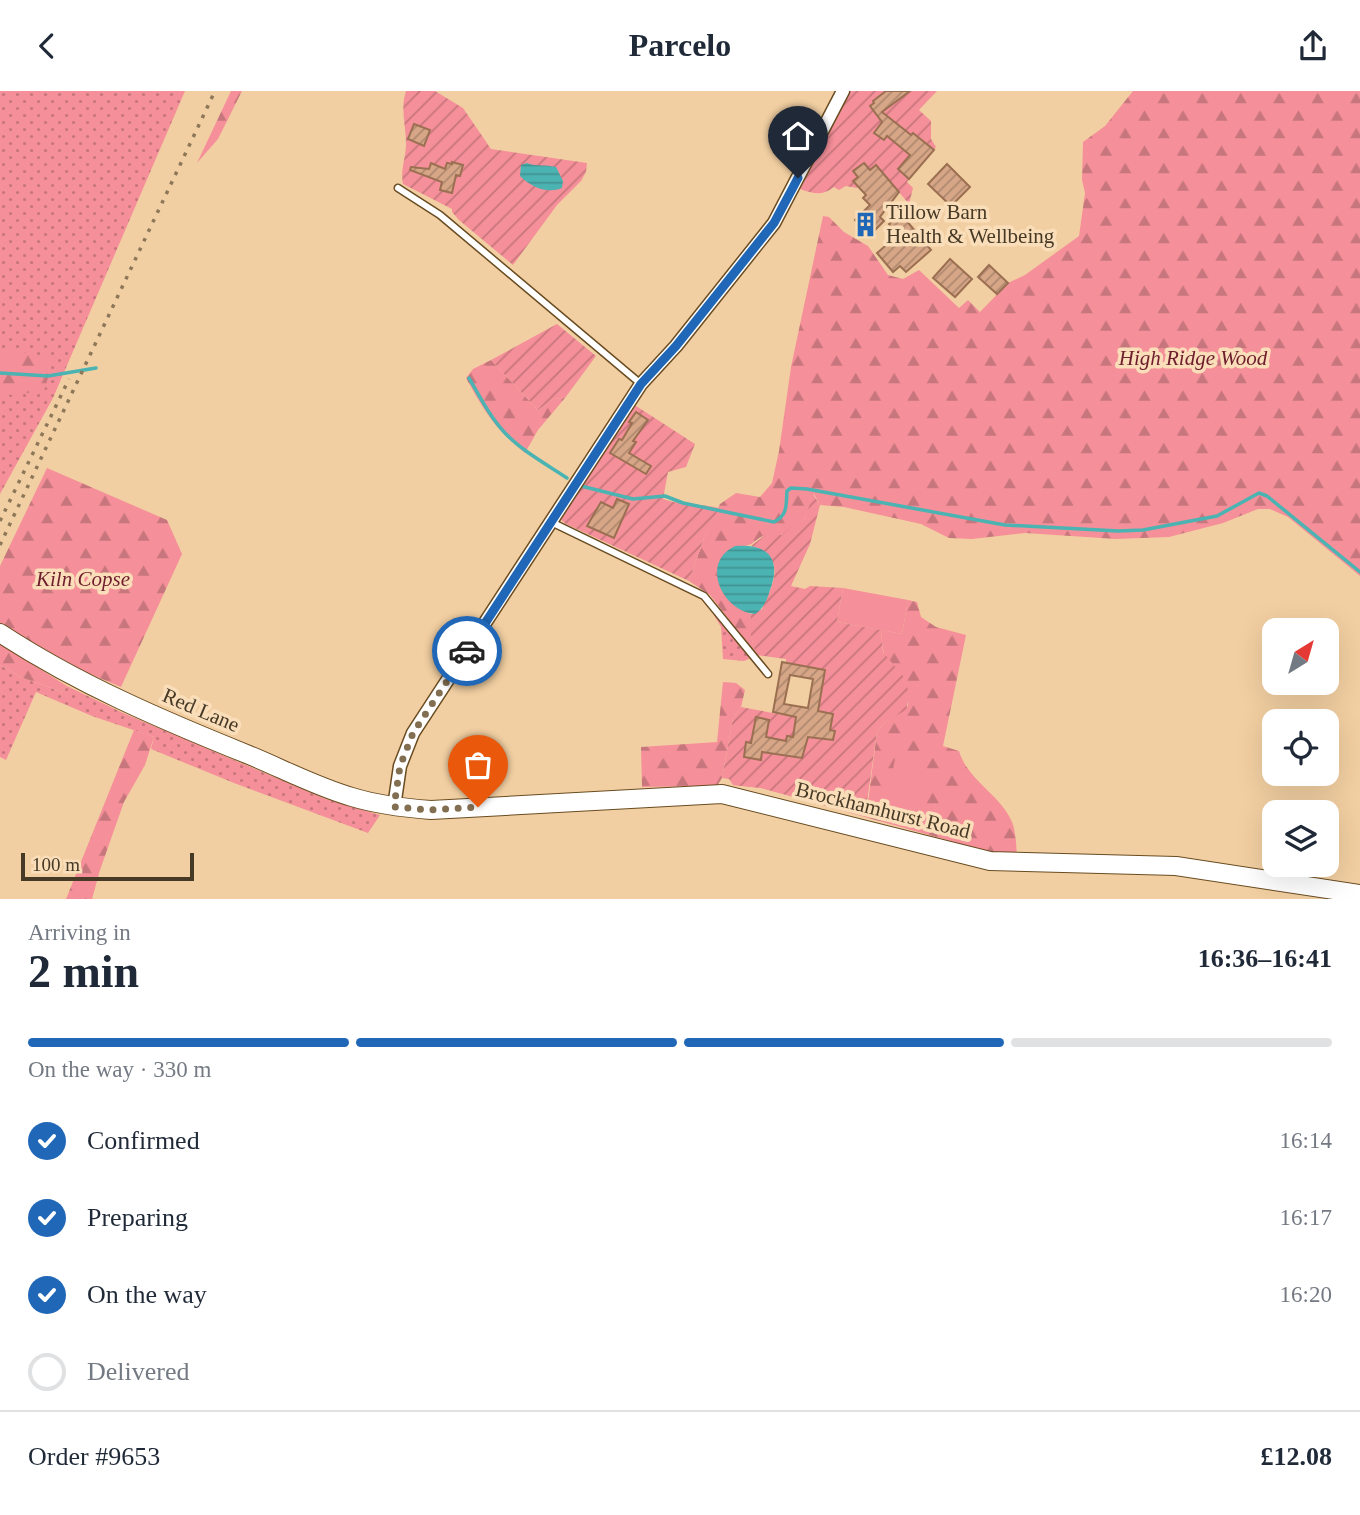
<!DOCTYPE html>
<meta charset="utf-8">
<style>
body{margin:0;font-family:"Times New Roman",serif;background:#f2f2f3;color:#1f2937;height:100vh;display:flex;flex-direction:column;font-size:26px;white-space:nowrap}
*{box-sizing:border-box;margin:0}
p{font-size:23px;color:#747a83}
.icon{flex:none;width:38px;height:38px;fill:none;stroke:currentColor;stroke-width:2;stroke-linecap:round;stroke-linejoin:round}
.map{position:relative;height:808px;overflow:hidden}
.drawer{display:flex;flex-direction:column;background:#fff;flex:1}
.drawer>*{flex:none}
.needle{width:46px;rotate:37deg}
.buttons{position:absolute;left:1262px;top:527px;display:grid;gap:14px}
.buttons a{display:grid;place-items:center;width:77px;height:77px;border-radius:14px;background:#fff;box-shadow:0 7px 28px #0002;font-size:35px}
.scale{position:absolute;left:21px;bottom:18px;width:173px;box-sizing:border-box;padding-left:7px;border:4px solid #463926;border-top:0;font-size:19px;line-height:24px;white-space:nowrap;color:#463926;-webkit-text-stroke:5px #fadeba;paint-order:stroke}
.pin{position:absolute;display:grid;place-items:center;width:60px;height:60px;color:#fff;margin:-72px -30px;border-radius:50% 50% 50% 0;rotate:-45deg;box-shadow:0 0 7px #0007}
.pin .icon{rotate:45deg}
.courier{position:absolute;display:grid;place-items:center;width:70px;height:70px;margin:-35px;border:5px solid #2067b7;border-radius:50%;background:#fff;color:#222;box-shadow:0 2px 9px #0007}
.head em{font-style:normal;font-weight:700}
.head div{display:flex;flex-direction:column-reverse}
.head{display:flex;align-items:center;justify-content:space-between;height:119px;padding:0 28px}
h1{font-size:46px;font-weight:700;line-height:52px}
.bar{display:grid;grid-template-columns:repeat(4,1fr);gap:10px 7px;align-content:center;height:84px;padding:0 28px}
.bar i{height:9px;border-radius:5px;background:#e0e1e3}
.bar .selected{background:#2067b7}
.bar p{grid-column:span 4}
.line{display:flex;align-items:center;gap:18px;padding:0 28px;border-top:2px solid #e0e1e3}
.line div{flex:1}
ol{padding:0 28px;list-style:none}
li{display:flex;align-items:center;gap:21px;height:77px}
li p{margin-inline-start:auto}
li .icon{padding:7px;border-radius:50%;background:#2067b7;color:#fff;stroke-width:4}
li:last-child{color:#747a83}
li i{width:38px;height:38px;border:4px solid #e0e1e3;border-radius:50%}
header{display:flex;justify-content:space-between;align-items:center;height:91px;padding:0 28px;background:#fff;font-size:32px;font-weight:700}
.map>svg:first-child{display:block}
.grass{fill:url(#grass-dots)}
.forest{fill:url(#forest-firs)}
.park{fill:#f58f99}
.garden{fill:url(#garden-furrows)}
.water{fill:url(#water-rules)}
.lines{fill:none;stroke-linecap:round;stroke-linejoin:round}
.stream{stroke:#4bb3b2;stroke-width:3.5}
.building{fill:url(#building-hatch);stroke:#9b6f51;stroke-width:2;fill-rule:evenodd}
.lane-casing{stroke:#694c21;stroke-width:9}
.street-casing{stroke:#694c21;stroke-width:15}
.secondary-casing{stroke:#694c21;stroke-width:20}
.lane{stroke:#fff;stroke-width:6}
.street{stroke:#fff;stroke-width:12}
.secondary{stroke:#fff;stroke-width:18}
.rail{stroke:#8d7759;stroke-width:3.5;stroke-dasharray:3.5 7;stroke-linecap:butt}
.done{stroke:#826e51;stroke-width:7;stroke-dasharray:0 12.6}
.route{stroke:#2067b7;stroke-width:9}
.labels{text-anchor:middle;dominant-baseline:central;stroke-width:7;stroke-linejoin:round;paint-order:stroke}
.poi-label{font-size:21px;fill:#463926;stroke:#fadeba;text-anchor:start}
.park-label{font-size:21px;font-style:italic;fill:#6e1d2c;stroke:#fadeba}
.street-label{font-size:21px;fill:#463926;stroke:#fadeba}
</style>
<header><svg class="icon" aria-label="back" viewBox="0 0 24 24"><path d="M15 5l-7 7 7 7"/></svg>Parcelo<svg class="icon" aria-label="share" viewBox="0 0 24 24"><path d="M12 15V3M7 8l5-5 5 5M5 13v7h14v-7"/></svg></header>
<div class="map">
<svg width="1360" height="808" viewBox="0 0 1360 808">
<defs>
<pattern id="grass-dots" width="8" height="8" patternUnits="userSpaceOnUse" patternTransform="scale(1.75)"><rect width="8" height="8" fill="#f58f99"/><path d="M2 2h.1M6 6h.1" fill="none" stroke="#c8767d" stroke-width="1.8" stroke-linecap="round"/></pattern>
<pattern id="forest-firs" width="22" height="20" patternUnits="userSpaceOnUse" patternTransform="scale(1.75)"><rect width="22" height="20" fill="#f58f99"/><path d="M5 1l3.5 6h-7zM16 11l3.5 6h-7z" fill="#c8767d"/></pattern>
<pattern id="garden-furrows" width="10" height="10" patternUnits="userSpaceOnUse" patternTransform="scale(1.75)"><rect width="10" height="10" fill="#f58f99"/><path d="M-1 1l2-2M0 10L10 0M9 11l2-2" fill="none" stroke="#c8767d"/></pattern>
<pattern id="water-rules" width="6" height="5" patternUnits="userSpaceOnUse" patternTransform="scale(1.75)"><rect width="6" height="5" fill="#4bb3b2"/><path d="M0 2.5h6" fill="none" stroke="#409391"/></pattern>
<pattern id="building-hatch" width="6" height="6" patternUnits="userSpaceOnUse" patternTransform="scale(1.75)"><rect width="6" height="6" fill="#d6a687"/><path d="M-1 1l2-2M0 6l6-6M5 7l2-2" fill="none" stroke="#af886e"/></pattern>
</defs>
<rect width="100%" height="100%" fill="#f2cfa2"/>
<g class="grass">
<polygon points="0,0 185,0 53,307 0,403"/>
<polygon points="708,514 713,519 751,567 744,570 723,568 721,536"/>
<polygon points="0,574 23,587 62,601 67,595 123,622 326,708 380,724 368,742 234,692 151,658 154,646 92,625 36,601 6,669 0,666"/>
</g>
<g class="forest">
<polygon points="231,0 242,0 218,48 197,72"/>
<path d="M 1133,0 L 1360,0 L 1360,485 L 1288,426 L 1270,418 L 1258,418 L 1223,432 L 1169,446 L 1116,448 L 1025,442 L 972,448 L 949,447 L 921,433 L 844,416 L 820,414 L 814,403 L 805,428 C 798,432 787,443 781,444 C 775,446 769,443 763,445 C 754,449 753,455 743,455 L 744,520 L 751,523 L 751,545 L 756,564 L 710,504 L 689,490 L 704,447 L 720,413 L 736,402 L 760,406 L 772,392 L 779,360 L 791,276 L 823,125 L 829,126 L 844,141 L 868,155 L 888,184 L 903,188 L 919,179 L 959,217 L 968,209 L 980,221 L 1008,192 L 1025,184 L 1079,145 L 1085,102 L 1082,89 L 1083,51 L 1105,35 Z"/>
<polygon points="0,260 18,260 54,267 44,300 0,305"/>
<path d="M 491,269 L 538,319 L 553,308 L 565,307 L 538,339 L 525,362 C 495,338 484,320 466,287 L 473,278 Z"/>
<polygon points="47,377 167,429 182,463 121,596 47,565 0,535 0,475"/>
<path d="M 908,509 L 917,511 L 921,526 L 936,536 L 966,544 L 943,655 L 959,660 C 968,690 1000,703 1012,731 C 1016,741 1016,753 1017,764 L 990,761 L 761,697 L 733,694 L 739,682 L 868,711 L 877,641 L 885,631 L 908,615 C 910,590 893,584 884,563 C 882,556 882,547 881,539 L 902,543 Z"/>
<polygon points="0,553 67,595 62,601 23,587 0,574"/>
<polygon points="723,591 736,592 745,599 741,616 733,627 722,687 717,695 642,696 641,656 717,651"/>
<polygon points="134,639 154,646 145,674 124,711 100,779 92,808 66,808"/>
</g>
<g class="park">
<polygon points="843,497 908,509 902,543 837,531"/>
<polygon points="896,663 926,669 914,725 885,719"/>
</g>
<g class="garden">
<path d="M 406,0 L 435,0 L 463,17 L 491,58 L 587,72 L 586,81 L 581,90 L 557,114 L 513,174 L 459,129 L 452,121 L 452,118 L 403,93 C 400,79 406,67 406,52 C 406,35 400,17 406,0 Z"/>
<path d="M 848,0 L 937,0 L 919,19 L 931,30 L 931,48 L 936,56 L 907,91 L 913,97 L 909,113 L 876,74 L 871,78 L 875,82 L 857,97 L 846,95 L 839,99 L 834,96 C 822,105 814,103 800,98 Z"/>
<polygon points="557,233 596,265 565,307 553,308 538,319 491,269"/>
<path d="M 633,313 L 695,353 L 686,376 L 668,381 L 663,408 C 684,415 698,412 719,417 L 704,447 L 689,490 L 566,433 L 560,428 Z"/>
<path d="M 813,403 L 820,414 L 810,453 L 791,495 L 805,498 L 810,495 L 843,497 L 837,531 L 881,539 L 883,561 L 903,585 L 908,599 L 908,611 L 906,619 L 885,631 L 877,641 L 865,725 L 761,697 L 733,694 L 729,688 L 722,687 L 733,627 L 741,616 L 831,633 L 833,623 L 818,620 L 825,579 L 786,572 L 786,568 L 756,564 L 751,546 L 751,523 L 762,518 C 773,493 788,467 751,455 L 765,444 L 782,444 L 792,435 L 805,428 Z"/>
</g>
<g class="water">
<path d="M 527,72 C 537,76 545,73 556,76 L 563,90 L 562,97 C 547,103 531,96 520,85 L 521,74 Z"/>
<path d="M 735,455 C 768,452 782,468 770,499 C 767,509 764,517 755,523 C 723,521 699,472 735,455 Z"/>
</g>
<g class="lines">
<g class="stream">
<polyline points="0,282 48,285 96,277"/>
<path d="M 469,287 C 480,306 490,326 505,342 C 522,360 546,373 567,387"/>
<path d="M 581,395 L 633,408 L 665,405 L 683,412 L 774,431 C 788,424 786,414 787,400 L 791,397 L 807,398 L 1005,434 L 1118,440 L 1143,439 L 1217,425 L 1259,402 L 1267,405 L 1360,481"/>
</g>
</g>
<g class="building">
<polygon points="886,0 910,0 882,21 911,44 913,42 934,59 909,88 898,78 910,64 887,45 884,49 874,42 882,31 870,15 874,12 873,10"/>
<polygon points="414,33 430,39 424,55 408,48"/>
<polygon points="452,71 463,74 460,85 456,84 452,102 440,99 442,91 410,79 411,76 429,78 431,72 445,78 447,72 452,73"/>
<polygon points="864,72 870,79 876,74 899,101 880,126 884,130 870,144 855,129 870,114 863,107 866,104 853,90 858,86 853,80"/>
<polygon points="947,73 970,96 951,115 928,93"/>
<polygon points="900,122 931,159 906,181 900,175 893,181 877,162 898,144 889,133"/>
<polygon points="950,168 972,188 955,206 933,187"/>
<polygon points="989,174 1008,192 997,203 978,186"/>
<polygon points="636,321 648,329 633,350 636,351 629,362 651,375 646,383 610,362 619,348 622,349 632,332 629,331"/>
<polygon points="617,408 629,413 614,447 587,435 601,411 613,417"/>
<path d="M 782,571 L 825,579 L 818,620 L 833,623 L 830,639 L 835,640 L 833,649 L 808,646 L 802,667 L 762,661 L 761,669 L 744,666 L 746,651 L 751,652 L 756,626 L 769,629 L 766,646 L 786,650 L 787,645 L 793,646 L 796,626 L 773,621 ZM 790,584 L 813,588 L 808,617 L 784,613 Z"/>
</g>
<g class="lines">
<defs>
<g id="lane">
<polyline points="398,97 440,124 641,293"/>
<polyline points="551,431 704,505 768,583"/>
</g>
<polyline id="street" points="394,716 400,675 413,642 641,293 676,255 774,132 843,0"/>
<path id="secondary" d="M 0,542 C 78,593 162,629 249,664 C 283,678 317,696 352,706 C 378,714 405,717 431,719 L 722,703 L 990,770 L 1176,775 L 1360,803"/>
</defs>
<use href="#lane" class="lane-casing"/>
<use href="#street" class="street-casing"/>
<use href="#secondary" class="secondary-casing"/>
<use href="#lane" class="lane"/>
<use href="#street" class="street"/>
<use href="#secondary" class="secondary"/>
<g class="rail">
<polyline points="0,430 69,288"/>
<polyline points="0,454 215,0"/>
</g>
</g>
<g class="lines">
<polyline class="done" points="467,560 413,642 400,675 394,716 431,719 478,716"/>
<polyline class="route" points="467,560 641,293 676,255 774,132 798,87"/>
</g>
<defs>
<symbol id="building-bare" viewBox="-9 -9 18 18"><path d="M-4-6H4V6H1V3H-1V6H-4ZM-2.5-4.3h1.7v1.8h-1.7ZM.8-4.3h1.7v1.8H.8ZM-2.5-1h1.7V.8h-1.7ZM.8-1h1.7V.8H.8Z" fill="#2067b7" stroke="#fadeba" stroke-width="2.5" paint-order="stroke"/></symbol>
</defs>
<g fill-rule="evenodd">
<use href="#building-bare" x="848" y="116" width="35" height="35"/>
</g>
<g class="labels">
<g class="poi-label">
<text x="886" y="121">Tillow Barn<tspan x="886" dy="24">Health &amp; Wellbeing</tspan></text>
</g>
<g class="park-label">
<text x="1193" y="267">High Ridge Wood</text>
<text x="83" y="488">Kiln Copse</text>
</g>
<g class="street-label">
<text transform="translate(201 619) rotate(23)">Red Lane</text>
<text transform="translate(883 719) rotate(14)">Brockhamhurst Road</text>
</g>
</g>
</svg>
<div class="buttons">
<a><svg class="needle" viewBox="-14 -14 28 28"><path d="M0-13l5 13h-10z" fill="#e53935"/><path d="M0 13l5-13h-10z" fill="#747a83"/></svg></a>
<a><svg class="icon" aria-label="locate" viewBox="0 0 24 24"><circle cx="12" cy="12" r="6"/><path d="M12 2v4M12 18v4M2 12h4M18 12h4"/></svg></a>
<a><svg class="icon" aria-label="layers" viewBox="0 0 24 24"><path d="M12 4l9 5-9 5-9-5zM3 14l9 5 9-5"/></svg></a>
</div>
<div class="scale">100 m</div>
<div class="pin" style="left:478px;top:716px;background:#ea580c"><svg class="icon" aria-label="bag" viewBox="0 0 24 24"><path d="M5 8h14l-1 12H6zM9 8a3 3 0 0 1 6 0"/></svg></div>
<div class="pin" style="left:798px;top:87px;background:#1f2937"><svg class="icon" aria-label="home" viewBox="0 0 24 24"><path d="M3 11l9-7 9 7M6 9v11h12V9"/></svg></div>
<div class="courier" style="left:467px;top:560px"><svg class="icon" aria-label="car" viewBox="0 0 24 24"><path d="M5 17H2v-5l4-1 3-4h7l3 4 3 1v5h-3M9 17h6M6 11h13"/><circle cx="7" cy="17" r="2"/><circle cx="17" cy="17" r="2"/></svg></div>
</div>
<section class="drawer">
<div class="head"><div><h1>2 min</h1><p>Arriving in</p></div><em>16:36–16:41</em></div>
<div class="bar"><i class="selected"></i><i class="selected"></i><i class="selected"></i><i></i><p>On the way · 330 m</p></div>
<ol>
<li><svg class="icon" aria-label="check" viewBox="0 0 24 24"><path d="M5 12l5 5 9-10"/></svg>Confirmed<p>16:14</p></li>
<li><svg class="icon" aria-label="check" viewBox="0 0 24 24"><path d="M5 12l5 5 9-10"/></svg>Preparing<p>16:17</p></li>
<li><svg class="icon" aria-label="check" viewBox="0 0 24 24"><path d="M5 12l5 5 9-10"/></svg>On the way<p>16:20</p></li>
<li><i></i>Delivered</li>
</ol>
<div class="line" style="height:91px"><div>Order #9653</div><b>£12.08</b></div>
</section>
